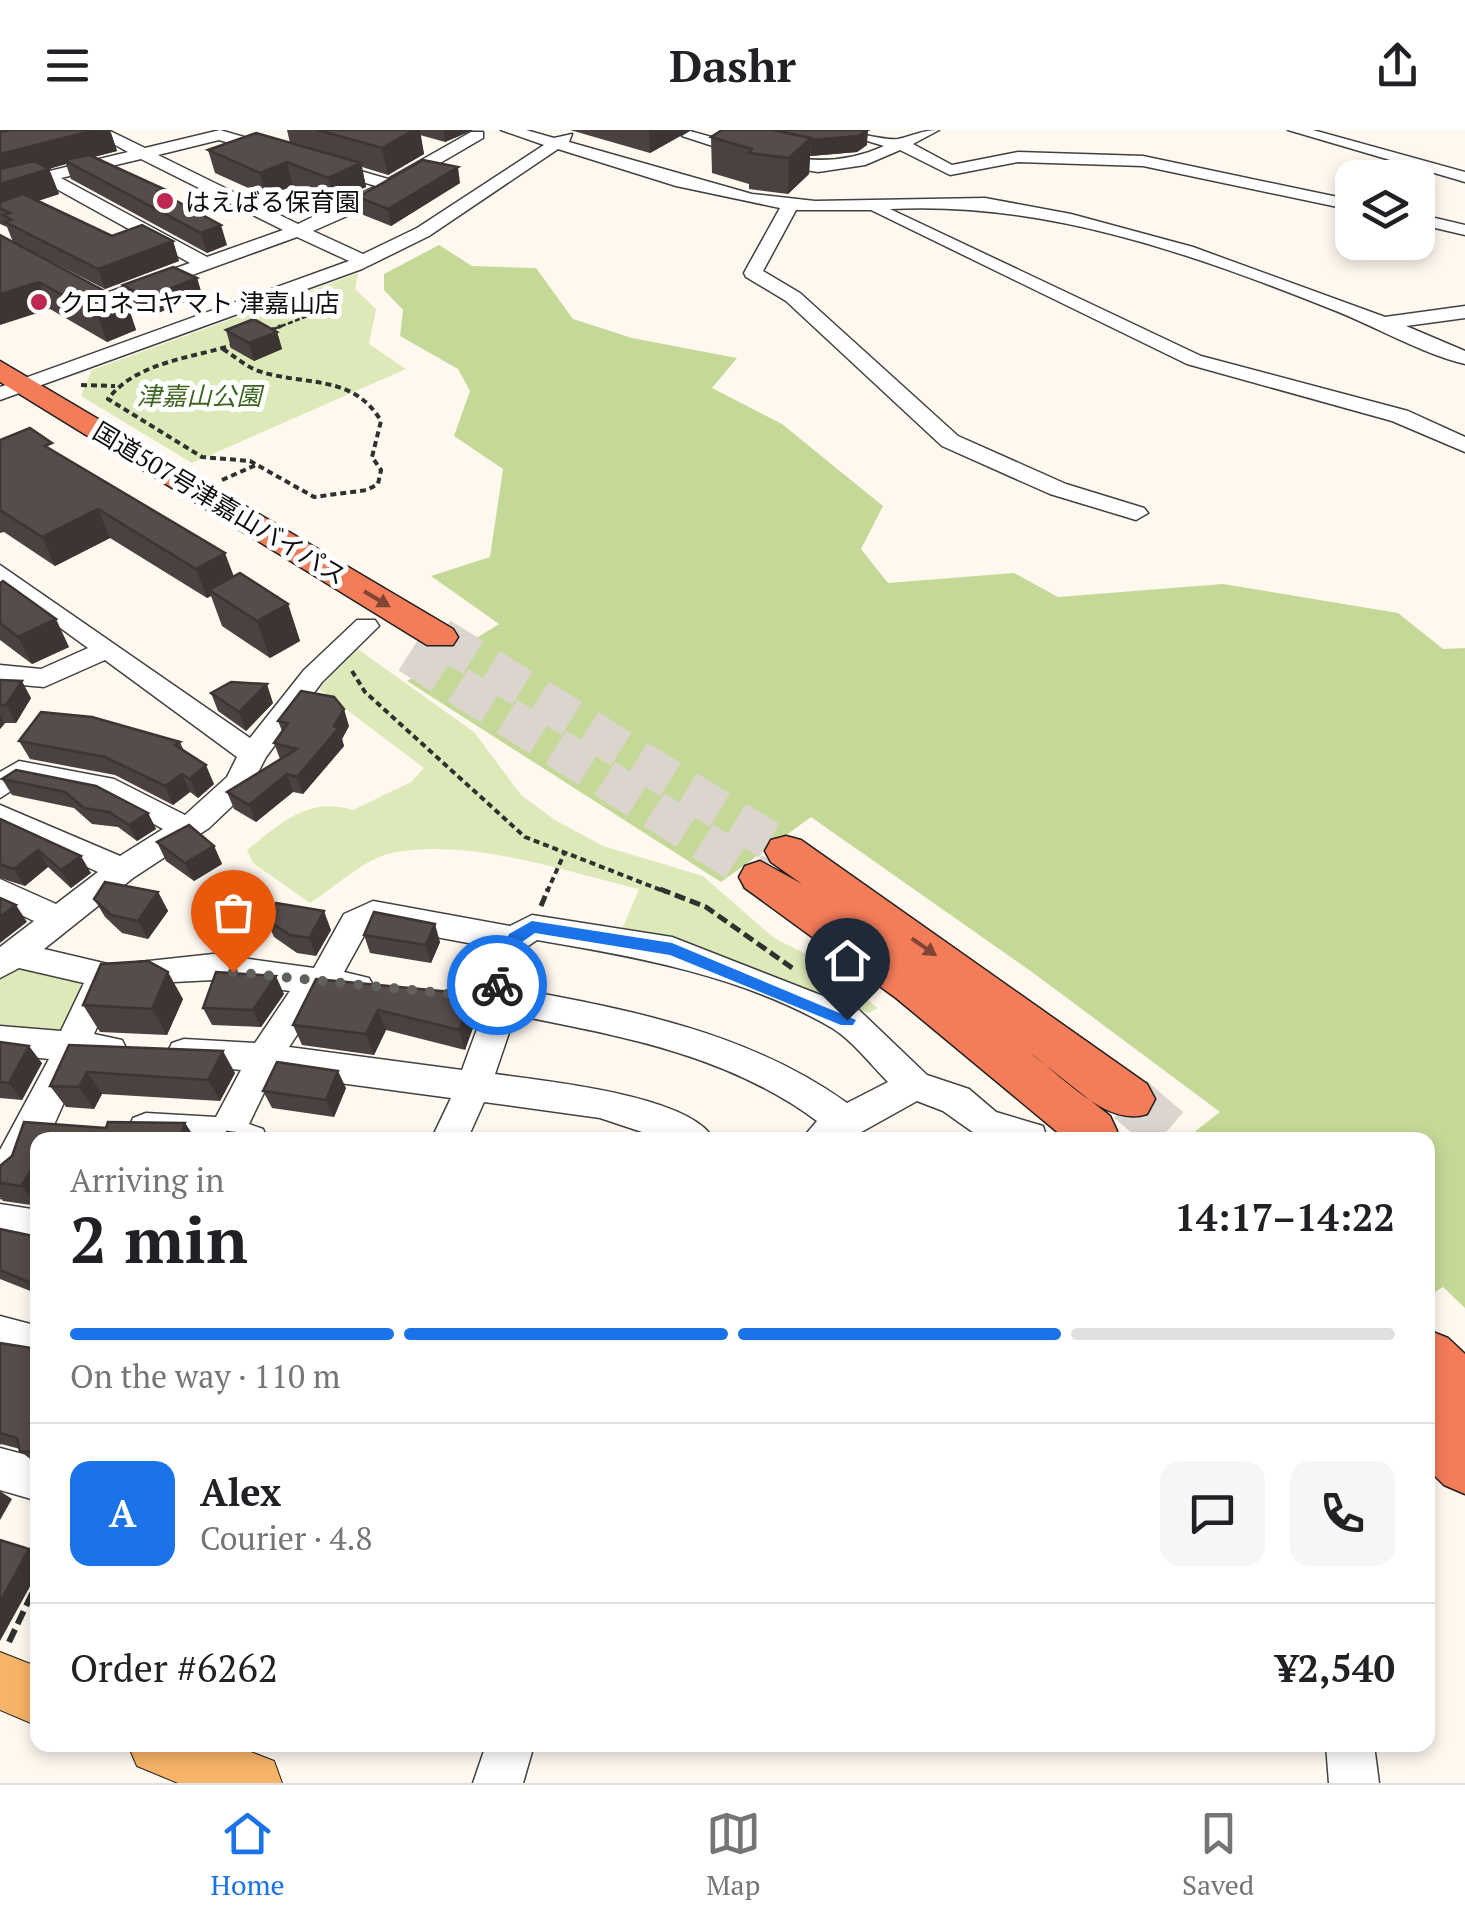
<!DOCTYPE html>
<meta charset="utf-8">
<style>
body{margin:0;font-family:"PT Serif","Noto Sans JP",serif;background:#f6f6f6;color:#202124;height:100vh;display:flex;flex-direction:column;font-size:38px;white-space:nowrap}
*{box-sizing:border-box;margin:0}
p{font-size:32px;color:#757577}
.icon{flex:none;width:55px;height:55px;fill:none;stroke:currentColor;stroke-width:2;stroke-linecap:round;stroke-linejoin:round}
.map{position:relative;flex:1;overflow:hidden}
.details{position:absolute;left:30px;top:1002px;width:1405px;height:620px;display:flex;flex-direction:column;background:#fff;border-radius:20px;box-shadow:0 5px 15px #0003}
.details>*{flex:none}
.buttons{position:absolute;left:1335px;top:30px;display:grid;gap:20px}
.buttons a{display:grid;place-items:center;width:100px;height:100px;border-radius:20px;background:#fff;box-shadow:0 5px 15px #0003;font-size:50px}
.pin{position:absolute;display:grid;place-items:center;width:85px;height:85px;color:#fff;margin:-102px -42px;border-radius:50% 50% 50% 0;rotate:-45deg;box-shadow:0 0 10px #0007}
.pin .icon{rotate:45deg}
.courier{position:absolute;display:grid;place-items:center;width:100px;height:100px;margin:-50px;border:8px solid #1a73e8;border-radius:50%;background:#fff;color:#222;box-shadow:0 2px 12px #0007}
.headline em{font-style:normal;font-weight:700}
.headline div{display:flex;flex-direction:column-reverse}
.headline{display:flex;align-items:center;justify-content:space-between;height:170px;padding:0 40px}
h1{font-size:65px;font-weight:700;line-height:75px}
.bar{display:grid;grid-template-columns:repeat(4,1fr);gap:15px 10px;align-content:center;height:120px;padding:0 40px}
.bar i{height:12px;border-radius:8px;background:#e0e0e0}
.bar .selected{background:#1a73e8}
.bar p{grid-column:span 4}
.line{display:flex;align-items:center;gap:25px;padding:0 40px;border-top:2px solid #e0e0e0}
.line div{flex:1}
.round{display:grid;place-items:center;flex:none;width:105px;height:105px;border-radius:20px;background:#f6f6f6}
header{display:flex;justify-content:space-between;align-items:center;height:130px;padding:0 40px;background:#fff;font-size:45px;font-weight:700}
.menu{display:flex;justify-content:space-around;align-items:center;height:140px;border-top:2px solid #e0e0e0;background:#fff;font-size:28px;color:#757577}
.menu a{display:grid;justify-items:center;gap:5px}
.menu .selected{color:#1a73e8}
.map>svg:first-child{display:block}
.green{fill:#dde9b9}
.forest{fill:#c4d998}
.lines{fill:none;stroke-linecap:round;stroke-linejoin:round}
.highway-tunnel-far1{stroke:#dbd5cd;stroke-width:39;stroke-dasharray:39 19;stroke-linecap:butt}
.highway-tunnel{stroke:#dbd5cd;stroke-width:49;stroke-dasharray:49 24;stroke-linecap:butt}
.minor-casing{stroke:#414141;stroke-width:3}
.major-casing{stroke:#1f1f1f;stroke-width:2}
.highway-casing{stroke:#1f1f1f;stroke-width:3}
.path-far3{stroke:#303030;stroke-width:2.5;stroke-dasharray:5 2.5;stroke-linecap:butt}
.path-far2{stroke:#303030;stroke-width:4;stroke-dasharray:6 4;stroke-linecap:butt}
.path-far1{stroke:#303030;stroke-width:5;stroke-dasharray:11 5;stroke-linecap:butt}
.path{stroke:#303030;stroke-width:6;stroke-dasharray:14 6;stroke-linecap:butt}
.minor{fill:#fff;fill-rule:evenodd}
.major{fill:#f7b367;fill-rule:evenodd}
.highway{fill:#f37c59;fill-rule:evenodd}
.wall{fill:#4a4140}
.shaded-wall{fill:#3c3534}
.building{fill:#564c4a;stroke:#3c3534;stroke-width:2.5}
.oneway{fill:#804534}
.route{fill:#1a73e8}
.done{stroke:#62605d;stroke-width:10;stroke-dasharray:0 18}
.poi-dot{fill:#bd2750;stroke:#fff;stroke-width:4}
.labels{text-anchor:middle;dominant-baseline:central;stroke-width:10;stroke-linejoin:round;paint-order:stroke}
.far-poi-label{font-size:25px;fill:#0e0e0e;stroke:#fff;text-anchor:start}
.far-park-label{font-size:25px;font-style:italic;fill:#3d651f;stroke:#fff}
.far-street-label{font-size:25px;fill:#0e0e0e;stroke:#fff}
</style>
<header><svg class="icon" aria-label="menu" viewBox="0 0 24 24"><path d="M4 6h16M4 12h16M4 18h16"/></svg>Dashr<svg class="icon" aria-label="share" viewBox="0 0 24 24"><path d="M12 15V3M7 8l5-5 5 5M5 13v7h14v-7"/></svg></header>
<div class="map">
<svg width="1465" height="1653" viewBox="0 0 1465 1653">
<rect width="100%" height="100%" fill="#fff8ef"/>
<g class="green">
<polygon points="358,143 355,159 376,179 369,214 406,239 192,333 81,266 92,240"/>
<path d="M 355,517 L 474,602 L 521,665 L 555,690 L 603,716 L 703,746 L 774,808 L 810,826 L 878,878 L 869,883 L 620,804 L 639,759 C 563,741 475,709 396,722 C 365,727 336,757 310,773 L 253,733 L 247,720 C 280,694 308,666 353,680 L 411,652 L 424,638 L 319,559 Z"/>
<polygon points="476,809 506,812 487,866 454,861"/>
<polygon points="24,833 91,851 70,912 0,905 0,849"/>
</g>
<polygon class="forest" points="439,115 472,136 536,138 573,189 632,208 737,228 712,258 782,294 883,376 861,419 888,453 1014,443 1058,467 1223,454 1398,483 1443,519 1465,518 1465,1178 1443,1157 1428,1166 1428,1010 1184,1010 1220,982 1032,842 811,687 721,752 407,551 499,494 431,446 490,427 503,339 454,306 470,261 458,239 400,206 403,180 384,160 384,144"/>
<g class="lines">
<g class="highway-tunnel-far1">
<polyline points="440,507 786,721"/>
<polyline points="409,524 760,747"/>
</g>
<polyline class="highway-tunnel" points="1130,969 1178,1010"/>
<defs>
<g id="minor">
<path d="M 88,0 L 108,0 L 145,18 L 220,0 L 388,49 L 471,2 L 483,2 L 483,8 L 356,82 L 313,101 L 363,124 L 417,98 L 544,15 L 501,0 L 526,0 L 554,8 L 572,4 L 569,12 L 752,64 L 815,71 L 985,68 L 1071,84 L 1193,117 L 1385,187 L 1465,176 L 1465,188 L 1406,196 L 1465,221 L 1465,234 C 1420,223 1375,196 1331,179 C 1190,123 1044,71 890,79 L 1201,226 L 1408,281 L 1465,307 L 1465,322 L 1392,291 L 1187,234 L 871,80 L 796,80 L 763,141 L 800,163 L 958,306 L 1066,354 L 1144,378 L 1148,383 L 1136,390 L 1050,364 L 942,316 L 786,171 L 746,147 L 744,143 L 780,78 L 676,56 L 558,19 L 429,106 L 362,139 L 0,270 L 0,257 L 349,131 L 297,107 L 112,174 L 98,174 L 98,166 L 190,133 L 44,52 L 0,63 L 0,53 L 128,22 ZM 219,10 L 376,56 L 298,94 L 158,25 ZM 141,29 L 283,100 L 207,127 L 61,48 Z"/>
<path d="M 831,0 C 850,0 883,11 898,9 C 913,6 922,0 939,0 L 913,14 L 952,35 L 1018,22 L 1143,26 L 1352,70 L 1352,80 L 1143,36 L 1018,32 L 950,45 L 900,20 L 865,35 L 818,42 L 768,34 L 682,6 L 690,1 C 757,19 816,47 884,16 Z"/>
<polygon points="1288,0 1313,0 1465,42 1465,52"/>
<polygon points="1418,84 1465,95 1465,105 1418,94"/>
<path d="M 0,435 L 250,608 L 304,540 L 357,490 L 375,490 L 379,496 L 322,552 L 266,627 L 249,660 L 209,698 L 133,748 L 44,819 L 112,835 L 213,824 L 314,838 L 344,784 L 373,771 L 510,796 L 532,785 L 672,807 L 859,880 L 927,945 L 969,959 L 996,982 L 1043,996 L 1047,1010 L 984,1010 L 943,981 L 917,971 L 847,1010 L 801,1010 L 817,991 C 728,925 622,906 515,885 L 495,944 C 543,951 692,965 714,1010 L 666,1010 L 600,988 L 484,972 L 467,1010 L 431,1010 L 451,968 L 273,944 L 249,994 L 263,999 L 268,1010 L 133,1010 L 128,999 L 133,988 L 146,983 L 216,987 L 241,940 L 172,933 L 167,923 L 172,913 L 184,909 L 255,913 L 290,861 L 213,850 L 116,855 L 94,904 L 122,910 L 127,920 L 122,930 L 110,934 L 82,932 L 49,1006 L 38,1010 C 38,1032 21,1061 0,1068 L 0,1020 L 49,929 L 0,924 L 0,896 L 61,901 L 84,853 L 19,838 L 0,848 L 0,817 L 34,791 L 0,775 L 0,749 L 56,774 L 98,742 L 0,697 L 0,675 L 120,726 L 163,699 L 106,668 L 25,652 L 0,668 L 0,642 L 19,631 L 114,649 L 185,685 L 227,647 L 237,627 L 105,530 L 44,557 L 0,553 L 0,535 L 41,539 L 88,518 L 0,454 ZM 377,796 L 495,818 L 474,869 L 484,880 L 462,940 L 289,917 L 323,866 L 357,870 L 369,866 L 374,857 L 369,848 L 344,842 L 366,802 ZM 537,810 C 638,827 743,846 832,898 C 853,911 871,935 888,952 L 847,973 C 748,902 630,880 512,858 L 528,816 Z"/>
<polygon points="0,1074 38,1080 38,1114 0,1108"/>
<polygon points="0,1186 38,1196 38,1235 0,1224"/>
<polygon points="0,1318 38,1328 38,1371 0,1360"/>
<polygon points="486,1615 534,1615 523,1653 473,1653"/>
<polygon points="1326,1615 1374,1615 1379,1653 1329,1653"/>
</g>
<g id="major">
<polygon points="0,1522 38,1537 38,1596 0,1580"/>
<polygon points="128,1615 233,1615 274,1631 282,1653 178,1653 137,1636"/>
</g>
<g id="highway">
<polygon points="0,231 453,499 458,507 453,515 427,515 0,252"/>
<path d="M 786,706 L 801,710 L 1147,954 L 1155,969 L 1147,984 C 1107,998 1061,945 1029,922 L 1110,986 L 1117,1001 L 1113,1010 L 1067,1010 L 896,868 L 745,758 L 739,747 L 745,736 L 760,731 L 802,754 L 771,732 L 765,721 L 771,710 Z"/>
<polygon points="1428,1200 1448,1208 1465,1224 1465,1364 1444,1355 1428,1339 1428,1269 1432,1271 1428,1266"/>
</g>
</defs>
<use href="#minor" class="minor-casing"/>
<use href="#major" class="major-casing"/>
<use href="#highway" class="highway-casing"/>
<polyline class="path-far3" points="274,199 333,176 319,169"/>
<g class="path-far2">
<polyline points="269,201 281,196"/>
<path d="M 223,219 C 234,226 244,235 256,240 C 302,257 352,242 381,291 L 372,327 L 381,340 L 378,354 L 367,360 L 314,367 L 250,331 L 202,327 L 108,269 C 137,231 194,228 236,214"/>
<polyline points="81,255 115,256"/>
<polyline points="222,350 256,335"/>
<polyline points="352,541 365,562 525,707 666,762"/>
<polyline points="547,762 564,724"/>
</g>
<g class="path-far1">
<polyline points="660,759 706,777 795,840"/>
<polyline points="541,776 548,759"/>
</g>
<polyline class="path" points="9,1512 38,1451"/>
<use href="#minor" class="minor"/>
<use href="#major" class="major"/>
<use href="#highway" class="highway"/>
</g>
<g class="wall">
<polygon points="0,0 110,0 117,21 94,27 164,59 166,66 227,115 207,123 71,49 66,34 49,39 59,64 38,71 112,106 173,111 179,131 105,159 13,112 7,97 0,94"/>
<polygon points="287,0 473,0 445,12 420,5 424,24 388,45 362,37 366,57 334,72 293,56 266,66 215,43 208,20 290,13"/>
<polygon points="570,0 691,0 650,23"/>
<polygon points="722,0 867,15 857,22 810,26 809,44 788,64 749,59 749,54 712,43 711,7"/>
<polygon points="460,53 391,96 361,84 358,67"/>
<polygon points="0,105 127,173 136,200 107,212 50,179"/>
<polygon points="197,148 202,165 153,185 129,172 123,155"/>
<polygon points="226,200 277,202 282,219 254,231 231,218"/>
<polygon points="0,310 56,322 234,447 288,474 300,511 270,528 222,496 211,466 207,468 110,408 55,436 4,402 0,403"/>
<polygon points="0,453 69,517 32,534 0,510"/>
<polygon points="0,550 31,568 16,593 5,593 0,599"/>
<polygon points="211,563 273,573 246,601 218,581"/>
<polygon points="278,591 349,596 342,609 344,616 303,664 293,662 256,692 234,679 227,662 280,629 274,613 282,601"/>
<polygon points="19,611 180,612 184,621 214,654 198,668 190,662 173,675 115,645 30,629"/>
<polygon points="2,649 96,656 148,683 156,699 137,711 118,697 92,694 74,678 12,665"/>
<polygon points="0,689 91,743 71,758 48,737 25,756 0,748"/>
<polygon points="157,712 214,716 222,734 194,751 166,731"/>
<polygon points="158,762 168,781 148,809 122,803 105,787 94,769"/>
<polygon points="266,789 331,800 316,826 297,823 274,807"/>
<polygon points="364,805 440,812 431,833 370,823"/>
<polygon points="284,864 261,897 212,895 203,878"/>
<polygon points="473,864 478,884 465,920 386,900 374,925 302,915 293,895"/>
<polygon points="183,869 167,905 100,902 83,875"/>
<polygon points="0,912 42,933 22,970 0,968"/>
<polygon points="69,915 235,943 220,971 102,964 94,979 66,977 50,956"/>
<polygon points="346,958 334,987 272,978 263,961"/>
<polygon points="24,992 106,998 108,992 185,993 196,1010 38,1010 38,1076 3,1071 0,1067 0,1036 12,1026"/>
<polygon points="0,1099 38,1107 38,1164 0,1149"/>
<polygon points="0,1213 38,1219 38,1335 20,1321 20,1319 1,1314 0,1315"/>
</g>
<g class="shaded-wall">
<polygon points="95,0 110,0 117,21 70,33 64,30 66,34 0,52 0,24"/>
<polygon points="414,0 420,0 424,24 388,45 382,18"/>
<polygon points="444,0 473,0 445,12"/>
<polygon points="649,0 691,0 650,23"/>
<polygon points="868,0 867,15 857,22 811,26 811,10"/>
<polygon points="811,8 809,44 788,64 789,28"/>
<polygon points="287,32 293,56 266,66 260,43"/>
<polygon points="361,33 366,57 334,72 328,48"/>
<polygon points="458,37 460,53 391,96 388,79"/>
<polygon points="49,39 59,64 6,81 0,78 0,54"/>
<polygon points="221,95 227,115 207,123 201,103"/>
<polygon points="173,111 179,131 105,159 98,139"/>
<polygon points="197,148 202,165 153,185 147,168"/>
<polygon points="39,152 50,179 0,195 0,164"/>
<polygon points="127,173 136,200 107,212 97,184"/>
<polygon points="277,202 282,219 254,231 249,213"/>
<polygon points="98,379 110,408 55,436 42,407"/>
<polygon points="225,423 236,452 209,460 211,466 207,468 196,439"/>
<polygon points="288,474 300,511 270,528 257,491"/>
<polygon points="56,489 69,517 32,534 18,507"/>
<polygon points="22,551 31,568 16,593 6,575"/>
<polygon points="267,554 273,573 246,601 239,582"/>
<polygon points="344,579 349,596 342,609 344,616 303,664 297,647"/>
<polygon points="0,584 5,593 0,599"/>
<polygon points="206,635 214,654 198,668 190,649"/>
<polygon points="182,644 190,662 173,675 165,656"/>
<polygon points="287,644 293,662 256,692 249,675"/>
<polygon points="148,683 156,699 137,711 129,695"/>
<polygon points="214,716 222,734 194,751 185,733"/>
<polygon points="38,720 48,737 25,756 14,739"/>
<polygon points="81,726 91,743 71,758 61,740"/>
<polygon points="158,762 168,781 148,809 138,791"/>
<polygon points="16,775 27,792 0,813 0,787"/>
<polygon points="324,781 331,800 316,826 309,808"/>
<polygon points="435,794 440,812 431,833 426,815"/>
<polygon points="168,842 183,869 167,905 152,879"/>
<polygon points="276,846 284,864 261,897 253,880"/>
<polygon points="473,864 478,884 465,920 459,900"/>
<polygon points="378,880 386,900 374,925 366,904"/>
<polygon points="29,916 42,933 22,970 9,953"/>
<polygon points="223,921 235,943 220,971 208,950"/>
<polygon points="338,941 346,958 334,987 326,970"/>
<polygon points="87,942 102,964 94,979 79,957"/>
<polygon points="185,993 196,1010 179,1010"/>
<polygon points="34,1036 38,1040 38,1075 21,1056"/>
<polygon points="0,1361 12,1369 0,1390"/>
<polygon points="29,1419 38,1424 38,1442 0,1511 0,1472"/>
</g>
<g class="building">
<polygon points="10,0 95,0 0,24 0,2"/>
<polygon points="318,0 414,0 382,18"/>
<polygon points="722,0 773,0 811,8 789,28 749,23 752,19 711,7"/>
<polygon points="773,0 868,0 858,6 811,10 809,10 811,8"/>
<polygon points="256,3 361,33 328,48 287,32 260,43 208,20"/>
<polygon points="89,25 164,59 158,61 221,95 201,103 64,30"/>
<polygon points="423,30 458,37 388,79 358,67"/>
<polygon points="34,31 49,39 0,54 0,39"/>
<polygon points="23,64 112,106 142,95 173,111 98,139 5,92 12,90 3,85 10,83 0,78 0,72"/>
<polygon points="0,105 127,173 97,184 39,152 0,164"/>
<polygon points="173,137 197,148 147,168 123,155"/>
<polygon points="254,189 277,202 249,213 226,200"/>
<polygon points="30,298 52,313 45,316 225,423 196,439 98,379 42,407 0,380 0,310"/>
<polygon points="240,443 288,474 257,491 209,460"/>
<polygon points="3,451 56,489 18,507 0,493 0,453"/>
<polygon points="0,550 22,551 6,575 0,575"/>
<polygon points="231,552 267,554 239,582 211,563"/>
<polygon points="301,561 334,567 344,579 334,596 339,598 297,647 287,644 249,675 227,662 297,619 274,613 288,593 278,591"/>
<polygon points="41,582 92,587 180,612 175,615 206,635 190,649 182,644 165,656 105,627 19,611"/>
<polygon points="16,640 96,656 148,683 129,695 109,682 84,678 65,662 2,649"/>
<polygon points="0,689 81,726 61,740 38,720 14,739 0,734"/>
<polygon points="189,695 214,716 185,733 157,712"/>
<polygon points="105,752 158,762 138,791 111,785 94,769"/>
<polygon points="0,768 16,775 0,787"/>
<polygon points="276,773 324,781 309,808 290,805 266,789"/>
<polygon points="374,782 435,794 426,815 364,805"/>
<polygon points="148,831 168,842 152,879 83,875 101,834"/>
<polygon points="216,842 276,846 253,880 203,878"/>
<polygon points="316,849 473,864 459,900 378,880 366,904 293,895"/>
<polygon points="0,912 29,916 9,953 0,952"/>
<polygon points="69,915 223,921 208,950 87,942 79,957 50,956"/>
<polygon points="277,932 338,941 326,970 263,961"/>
<polygon points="24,992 106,998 108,992 185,993 179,1010 38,1010 38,1036 34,1036 21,1056 0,1053 0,1036 12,1026"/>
<polygon points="227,1002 287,1010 223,1010"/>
<polygon points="0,1099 38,1107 38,1156 0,1140"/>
<polygon points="0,1213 38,1219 38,1322 20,1321 17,1308 0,1303"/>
<polygon points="0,1410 29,1419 0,1472"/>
</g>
<defs><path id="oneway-solid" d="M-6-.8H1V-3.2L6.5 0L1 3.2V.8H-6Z" transform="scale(2.5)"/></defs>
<g class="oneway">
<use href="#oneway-solid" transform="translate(377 469) rotate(31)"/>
<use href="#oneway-solid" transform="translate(924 817) rotate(35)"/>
</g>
<polygon class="route" points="532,791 672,813 856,890 853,895 841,895 670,825 535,803 522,812 502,860 491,860 488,855 509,804"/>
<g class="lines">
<polyline class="done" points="233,842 491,868 497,855"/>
</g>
<g class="poi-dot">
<circle cx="165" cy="71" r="10"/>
<circle cx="39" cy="172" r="10"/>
</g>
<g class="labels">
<g class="far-poi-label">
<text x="185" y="71">はえばる保育園</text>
<text x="59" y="172">クロネコヤマト 津嘉山店</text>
</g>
<g class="far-park-label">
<text x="199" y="265">津嘉山公園</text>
</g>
<g class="far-street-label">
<text transform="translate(220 373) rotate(31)">国道507号津嘉山バイパス</text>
</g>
</g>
</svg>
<div class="buttons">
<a><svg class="icon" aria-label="layers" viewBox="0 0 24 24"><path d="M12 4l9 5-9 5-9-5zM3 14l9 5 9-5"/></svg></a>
</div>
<div class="pin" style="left:233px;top:842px;background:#ea580c"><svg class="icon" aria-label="bag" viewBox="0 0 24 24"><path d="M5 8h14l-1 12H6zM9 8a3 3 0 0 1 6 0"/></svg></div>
<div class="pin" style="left:847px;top:890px;background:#1f2937"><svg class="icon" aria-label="home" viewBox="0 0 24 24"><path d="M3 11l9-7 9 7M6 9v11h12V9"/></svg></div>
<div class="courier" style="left:497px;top:855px"><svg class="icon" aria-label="bike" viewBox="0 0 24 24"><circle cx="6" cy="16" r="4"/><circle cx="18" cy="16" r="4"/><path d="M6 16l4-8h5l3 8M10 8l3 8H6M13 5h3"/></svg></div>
<section class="details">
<div class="headline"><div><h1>2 min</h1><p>Arriving in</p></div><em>14:17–14:22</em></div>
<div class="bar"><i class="selected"></i><i class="selected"></i><i class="selected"></i><i></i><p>On the way · 110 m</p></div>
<div class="line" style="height:180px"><b class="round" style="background:#1a73e8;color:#fff">A</b><div><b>Alex</b><p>Courier · 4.8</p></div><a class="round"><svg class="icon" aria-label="chat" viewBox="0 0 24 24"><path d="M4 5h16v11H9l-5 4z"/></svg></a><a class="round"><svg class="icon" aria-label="phone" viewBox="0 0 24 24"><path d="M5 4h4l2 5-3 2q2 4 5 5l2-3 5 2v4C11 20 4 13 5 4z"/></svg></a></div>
<div class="line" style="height:130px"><div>Order #6262</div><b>¥2,540</b></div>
</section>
</div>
<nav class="menu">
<a class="selected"><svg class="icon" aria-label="home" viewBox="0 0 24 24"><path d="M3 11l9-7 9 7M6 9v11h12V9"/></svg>Home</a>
<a><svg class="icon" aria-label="map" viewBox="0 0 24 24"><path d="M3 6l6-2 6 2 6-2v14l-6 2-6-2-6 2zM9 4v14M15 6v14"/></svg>Map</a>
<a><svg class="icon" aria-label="saved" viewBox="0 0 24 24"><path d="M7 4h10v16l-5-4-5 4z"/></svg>Saved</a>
</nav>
